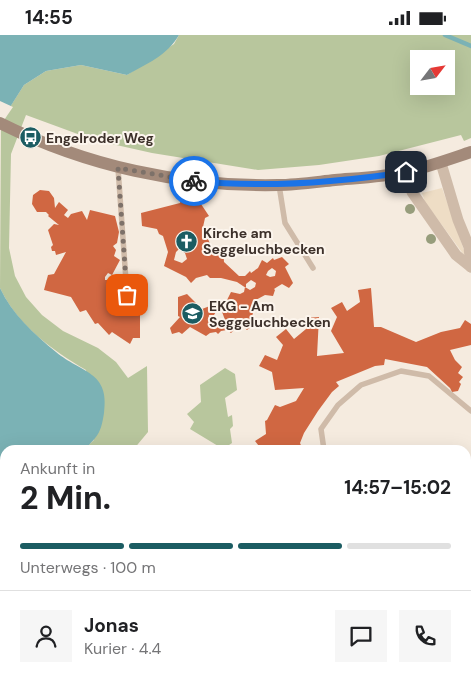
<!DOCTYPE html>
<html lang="de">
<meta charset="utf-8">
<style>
body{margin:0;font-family:"DM Sans",sans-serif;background:#f6f6f6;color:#202124;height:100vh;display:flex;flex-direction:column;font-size:19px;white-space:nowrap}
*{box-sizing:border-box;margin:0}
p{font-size:16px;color:#757577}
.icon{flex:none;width:28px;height:28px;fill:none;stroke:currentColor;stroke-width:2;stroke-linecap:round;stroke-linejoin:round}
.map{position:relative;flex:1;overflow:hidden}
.side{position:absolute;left:0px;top:410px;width:471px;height:245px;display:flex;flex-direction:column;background:#fff;border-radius:15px 15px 0 0;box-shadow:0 5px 20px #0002}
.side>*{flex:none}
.needle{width:32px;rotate:59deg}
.controls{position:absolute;left:410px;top:15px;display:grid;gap:10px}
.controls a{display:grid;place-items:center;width:45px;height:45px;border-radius:0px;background:#fff;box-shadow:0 5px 20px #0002;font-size:25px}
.pin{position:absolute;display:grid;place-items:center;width:42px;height:42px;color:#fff;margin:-21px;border-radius:10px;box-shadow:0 2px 8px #0006}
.courier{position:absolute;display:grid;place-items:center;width:50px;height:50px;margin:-25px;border:4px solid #1a73e8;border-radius:50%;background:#fff;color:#222;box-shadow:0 1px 6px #0007}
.overview em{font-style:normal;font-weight:700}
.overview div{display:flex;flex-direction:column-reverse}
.overview{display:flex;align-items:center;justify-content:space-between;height:85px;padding:0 20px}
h1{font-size:32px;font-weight:700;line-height:38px}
.bar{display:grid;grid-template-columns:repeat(4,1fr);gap:8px 5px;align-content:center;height:60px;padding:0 20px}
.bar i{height:6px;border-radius:4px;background:#e0e0e0}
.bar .on{background:#1b5c62}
.bar p{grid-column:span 4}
.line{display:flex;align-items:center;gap:12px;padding:0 20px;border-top:1px solid #e0e0e0}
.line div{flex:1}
.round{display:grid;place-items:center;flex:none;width:52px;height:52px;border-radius:0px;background:#f6f6f6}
.status{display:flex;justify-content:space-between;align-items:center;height:35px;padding:0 25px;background:#fff;direction:ltr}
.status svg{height:14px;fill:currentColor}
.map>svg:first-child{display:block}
.green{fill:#b8c69d;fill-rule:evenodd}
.plaza{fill:#eeddc5}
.water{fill:#7bb2b5}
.pier{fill:#f5ebdf}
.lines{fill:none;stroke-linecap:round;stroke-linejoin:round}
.stream{stroke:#7bb2b5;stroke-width:4.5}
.building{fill:#d06742;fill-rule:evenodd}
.lane{stroke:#cfbba9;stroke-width:5.5}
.street{stroke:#cfbba9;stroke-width:11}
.secondary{stroke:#a38a7a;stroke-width:12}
.tree{fill:#979d7c}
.done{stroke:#7d7169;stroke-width:5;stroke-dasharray:0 9}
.route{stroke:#1a73e8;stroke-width:6}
.labels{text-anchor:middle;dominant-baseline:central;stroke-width:4;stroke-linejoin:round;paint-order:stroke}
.poi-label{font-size:14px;font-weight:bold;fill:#3c302a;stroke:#fcf5ed;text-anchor:start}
</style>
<div class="status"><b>14:55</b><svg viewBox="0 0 49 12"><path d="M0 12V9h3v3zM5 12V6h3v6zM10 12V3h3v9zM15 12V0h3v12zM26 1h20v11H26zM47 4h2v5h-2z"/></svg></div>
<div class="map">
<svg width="471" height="655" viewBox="0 0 471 655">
<rect width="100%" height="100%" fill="#f5ebdf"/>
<g class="green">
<path d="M 179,0 L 471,0 L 471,103 L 464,106 L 461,100 L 379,121 L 319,130 L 258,135 L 152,118 L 94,105 L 26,80 L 11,119 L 9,213 L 15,241 L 26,262 L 42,280 L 63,296 L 98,313 L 116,327 L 128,343 L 147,331 L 148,397 L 133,415 L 83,415 L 94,405 L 86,335 C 52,315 17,290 0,253 L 1,86 L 24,50 L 46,36 L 81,30 L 127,40 L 174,9 ZM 419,24 L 446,24 L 446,51 L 419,51 Z"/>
<polygon points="225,333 235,339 237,355 225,363 228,382 232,380 233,391 230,394 232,408 223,414 190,394 194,387 187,379 201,367 200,350"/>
<polygon points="0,434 5,434 5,574 0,575"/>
</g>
<polygon class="plaza" points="442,153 465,218 464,220 425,167 422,158"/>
<g class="water">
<path d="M 0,0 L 179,0 C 167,21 146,29 127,40 L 81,30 L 46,36 L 24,50 L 0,88 Z"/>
<path d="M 0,253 C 12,279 34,299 56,317 C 81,338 110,336 104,378 C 101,397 99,400 85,414 L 5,415 L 5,434 L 0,434 Z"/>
</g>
<polygon class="pier" points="0,66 13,72 0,91"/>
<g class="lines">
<polyline class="stream" points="445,0 471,11"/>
</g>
<g class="building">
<polygon points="40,155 49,156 54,163 55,173 59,167 68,175 64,180 68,183 71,179 82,176 87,185 90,175 115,181 119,197 117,208 113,211 116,215 114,221 120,225 112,240 108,238 105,242 105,245 108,245 111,256 134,279 140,279 140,303 133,303 130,309 112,297 109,300 98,288 95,289 86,275 80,277 71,262 44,255 48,240 54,239 66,217 56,220 55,216 52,216 51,212 53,210 48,195 54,189 59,190 48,181 49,180 46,177 37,177 32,169 33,160"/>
<path d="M 181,165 L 201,169 L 209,181 L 205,183 L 203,192 L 211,211 L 223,213 L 224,227 L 239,241 L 245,241 L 250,236 L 251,238 L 258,233 L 262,225 L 267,228 L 273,223 L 274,225 L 282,222 L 289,229 L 285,232 L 293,248 L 289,253 L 282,249 L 277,252 L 274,254 L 275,255 L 273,261 L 265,260 L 254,266 L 255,268 L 252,282 L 258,287 L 257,292 L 251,292 L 247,295 L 240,289 L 236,290 L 237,292 L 231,298 L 227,295 L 221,296 L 218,299 L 216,297 L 210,298 L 206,301 L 190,292 L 182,299 L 179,297 L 172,299 L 170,293 L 180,282 L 178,281 L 178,262 L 187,259 L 202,274 L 215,269 L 217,271 L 225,269 L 231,257 L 240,259 L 244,257 L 245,252 L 250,255 L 255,252 L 256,248 L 251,245 L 246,249 L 246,253 L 237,247 L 221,243 L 210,243 L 207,240 L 196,243 L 191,248 L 186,242 L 164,231 L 168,217 L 163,201 L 159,199 L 157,194 L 142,191 L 141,178 L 180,168 ZM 179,214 L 185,218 L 187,224 L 182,228 L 174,225 L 176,217 ZM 272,233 L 276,236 L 275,241 L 270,242 L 266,240 L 268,236 ZM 221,274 L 225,285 L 216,291 L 208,286 L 209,280 L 214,280 L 217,275 Z"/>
<polygon points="371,253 374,292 381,292 416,307 441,297 460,293 465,285 471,289 471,310 450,315 455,325 462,332 458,338 463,342 459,347 461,349 458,356 452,357 450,353 427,332 385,324 384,330 375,331 336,347 339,351 332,357 318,376 304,398 300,408 303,415 262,415 255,406 266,399 265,386 267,385 275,370 280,372 296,366 304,353 275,355 272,337 259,331 265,320 277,325 283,310 276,302 286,294 294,304 306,294 306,283 319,282 317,321 344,318 331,296 337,282 331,273 342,267 347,276 360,267 358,255"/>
<polygon points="16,650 58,650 60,653 53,655 51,652 46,655 32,655 31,653 17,654"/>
<polygon points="63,650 92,650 91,655 66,655 67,653"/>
</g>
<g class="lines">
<g class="lane">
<polyline points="118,133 127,260"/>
<polyline points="279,150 285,188 313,233"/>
<polyline points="324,415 321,394 338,370 361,350 401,336 429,341 471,376"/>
<polyline points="466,597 471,593"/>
<polyline points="127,650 128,655"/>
<polyline points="248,650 252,655"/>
<polyline points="407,650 410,655"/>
</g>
<g class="street">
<polyline points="441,128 458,185 469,212 471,232"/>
<polyline points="406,137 412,157 456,220 471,232"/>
<polyline points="466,491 471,488"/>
<polyline points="313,655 315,650"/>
</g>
<path class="secondary" d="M 0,88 C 86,131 182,152 278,150 C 297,150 316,147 335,145 C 358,143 383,142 406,137 C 428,132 450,124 471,117"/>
</g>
<g class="tree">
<circle cx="410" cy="174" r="5"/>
<circle cx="431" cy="204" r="5"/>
</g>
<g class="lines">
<polyline class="done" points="127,260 118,133 194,146"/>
<path class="route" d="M 194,146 C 265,153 335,148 406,137"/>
</g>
<defs>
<symbol id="bus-disc" viewBox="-11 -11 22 22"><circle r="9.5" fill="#1b5c62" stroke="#fcf5ed"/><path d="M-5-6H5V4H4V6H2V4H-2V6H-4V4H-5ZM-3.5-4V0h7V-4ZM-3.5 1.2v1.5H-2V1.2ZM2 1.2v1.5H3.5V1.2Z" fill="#fff"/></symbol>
<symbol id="church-disc" viewBox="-11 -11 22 22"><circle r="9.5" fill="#1b5c62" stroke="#fcf5ed"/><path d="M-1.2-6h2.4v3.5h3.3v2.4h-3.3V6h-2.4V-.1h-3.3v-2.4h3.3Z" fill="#fff"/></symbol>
<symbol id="school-disc" viewBox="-11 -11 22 22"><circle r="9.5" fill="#1b5c62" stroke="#fcf5ed"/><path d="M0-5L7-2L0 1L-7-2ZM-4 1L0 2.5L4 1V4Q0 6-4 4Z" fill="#fff"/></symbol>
</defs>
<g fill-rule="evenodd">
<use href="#bus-disc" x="18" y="90" width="25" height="25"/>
<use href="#church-disc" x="174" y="194" width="25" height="25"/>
<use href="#school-disc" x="180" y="266" width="25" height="25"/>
</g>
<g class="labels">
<g class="poi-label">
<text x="46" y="103">Engelroder Weg</text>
<text x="203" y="198">Kirche am<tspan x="203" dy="16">Seggeluchbecken</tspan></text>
<text x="209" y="271">EKG - Am<tspan x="209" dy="16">Seggeluchbecken</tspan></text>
</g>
</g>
</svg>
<div class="controls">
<a><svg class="needle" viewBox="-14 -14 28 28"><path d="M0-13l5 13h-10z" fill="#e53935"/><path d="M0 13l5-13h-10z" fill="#757577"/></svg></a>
</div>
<div class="pin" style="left:127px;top:260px;background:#ea580c"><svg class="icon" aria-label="bag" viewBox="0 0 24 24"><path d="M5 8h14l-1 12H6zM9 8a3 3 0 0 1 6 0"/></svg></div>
<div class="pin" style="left:406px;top:137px;background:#1f2937"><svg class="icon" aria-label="home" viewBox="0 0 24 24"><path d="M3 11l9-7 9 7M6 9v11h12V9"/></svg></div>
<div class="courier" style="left:194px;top:146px"><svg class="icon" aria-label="bike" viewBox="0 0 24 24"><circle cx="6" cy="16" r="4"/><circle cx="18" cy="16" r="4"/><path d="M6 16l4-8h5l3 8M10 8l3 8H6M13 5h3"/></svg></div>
<section class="side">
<div class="overview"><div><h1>2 Min.</h1><p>Ankunft in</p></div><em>14:57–15:02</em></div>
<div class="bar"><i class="on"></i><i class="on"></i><i class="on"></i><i></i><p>Unterwegs · 100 m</p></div>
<div class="line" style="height:90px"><a class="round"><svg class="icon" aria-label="person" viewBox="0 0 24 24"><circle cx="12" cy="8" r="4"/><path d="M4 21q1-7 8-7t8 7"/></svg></a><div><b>Jonas</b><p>Kurier · 4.4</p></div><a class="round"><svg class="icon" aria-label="chat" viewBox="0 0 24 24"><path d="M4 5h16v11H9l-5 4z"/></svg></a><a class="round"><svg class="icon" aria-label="phone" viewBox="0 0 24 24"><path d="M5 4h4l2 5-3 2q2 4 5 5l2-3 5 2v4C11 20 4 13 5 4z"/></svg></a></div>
</section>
</div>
